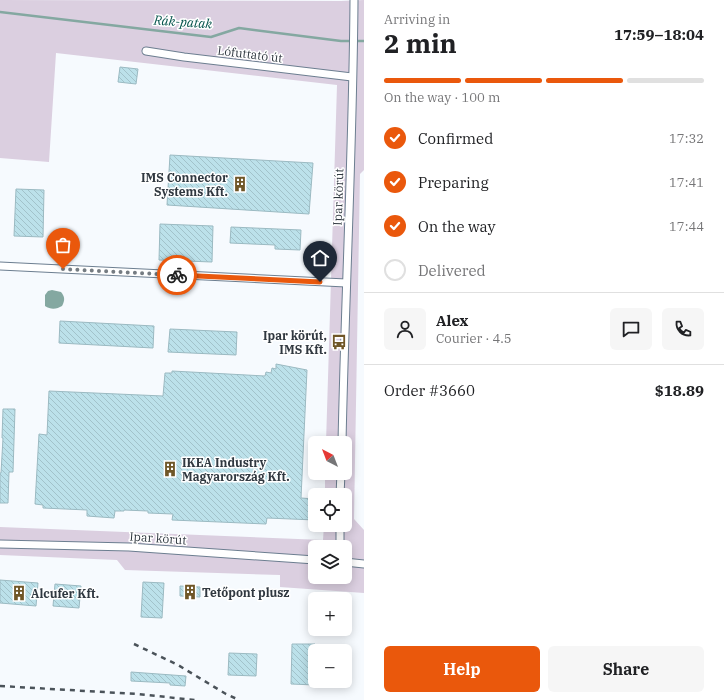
<!DOCTYPE html>
<meta charset="utf-8">
<style>
body{margin:0;font-family:"IBM Plex Serif",serif;background:#f6f6f6;color:#202124;height:100vh;display:flex;flex-direction:column;font-size:15px;white-space:nowrap}
*{box-sizing:border-box;margin:0}
p{font-size:13px;color:#757577}
.icon{flex:none;width:22px;height:22px;fill:none;stroke:currentColor;stroke-width:2;stroke-linecap:round;stroke-linejoin:round}
.map{position:relative;flex:1;overflow:hidden}
.panel{display:flex;flex-direction:column;background:#fff;width:360px}
.panel>*{flex:none}
.needle{width:26px;rotate:318deg}
.buttons{position:absolute;left:308px;top:436px;display:grid;gap:8px}
.buttons a{display:grid;place-items:center;width:44px;height:44px;border-radius:6px;background:#fff;box-shadow:0 2px 10px #0003;font-size:20px}
.pin{position:absolute;display:grid;place-items:center;width:34px;height:34px;color:#fff;margin:-41px -17px;border-radius:50% 50% 50% 0;rotate:-45deg;box-shadow:0 0 4px #0007}
.pin .icon{rotate:45deg}
.courier{position:absolute;display:grid;place-items:center;width:40px;height:40px;margin:-20px;border:3px solid #ea580c;border-radius:50%;background:#fff;color:#222;box-shadow:0 1px 5px #0007}
.head em{font-style:normal;font-weight:700}
.head div{display:flex;flex-direction:column-reverse}
.head{display:flex;align-items:center;justify-content:space-between;height:68px;padding:0 20px}
h1{font-size:26px;font-weight:700;line-height:30px}
.bar{display:grid;grid-template-columns:repeat(4,1fr);gap:6px 4px;align-content:center;height:48px;padding:0 20px}
.bar i{height:5px;border-radius:3px;background:#e0e0e0}
.bar .on{background:#ea580c}
.bar p{grid-column:span 4}
.line{display:flex;align-items:center;gap:10px;padding:0 20px;border-top:1px solid #e0e0e0}
.line div{flex:1}
.round{display:grid;place-items:center;flex:none;width:42px;height:42px;border-radius:6px;background:#f6f6f6}
ol{padding:0 20px;list-style:none}
li{display:flex;align-items:center;gap:12px;height:44px}
li p{margin-inline-start:auto}
li .icon{padding:4px;border-radius:50%;background:#ea580c;color:#fff;stroke-width:4}
li:last-child{color:#757577}
li i{width:22px;height:22px;border:2px solid #e0e0e0;border-radius:50%}
.action{display:flex;gap:8px;margin-top:auto;padding:8px 20px}
.action a{flex:1;height:46px;border-radius:6px;background:#ea580c;color:#fff;font-size:16px;font-weight:700;line-height:46px;text-align:center}
.action a+a{background:#f6f6f6;color:#202124}
main{display:flex;flex:1;min-height:0}
.map>svg:first-child{display:block}
.grass{fill:#dbcfe0;fill-rule:evenodd}
.water{fill:#84a8a1}
.lines{fill:none;stroke-linecap:round;stroke-linejoin:round}
.stream{stroke:#84a8a1;stroke-width:2.5}
.building{fill:url(#building-back-hatch);stroke:#9bbac2}
.minor-casing{stroke:#6c7e90;stroke-width:9}
.minor{stroke:#fff;stroke-width:7}
.rail{stroke:#4a5259;stroke-width:2.5;stroke-dasharray:5 5;stroke-linecap:butt}
.done{stroke:#757c82;stroke-width:4;stroke-dasharray:0 7.2}
.route{stroke:#ea580c;stroke-width:5}
.labels{text-anchor:middle;dominant-baseline:central;stroke-width:3;stroke-linejoin:round;paint-order:stroke}
.street-label{font-size:12px;fill:#303840;stroke:#fff}
.poi-label{font-size:12px;font-weight:bold;fill:#303840;stroke:#fff;text-anchor:start}
.water-label{font-size:13px;font-style:italic;fill:#03534a;stroke:#fff}
</style>
<main>
<div class="map">
<svg width="364" height="700" viewBox="0 0 364 700">
<defs>
<pattern id="building-back-hatch" width="6" height="6" patternUnits="userSpaceOnUse"><rect width="6" height="6" fill="#bce1ea"/><path d="M-1 5l2 2M0 0l6 6M5-1l2 2" fill="none" stroke="#a2c2ca"/></pattern>
</defs>
<rect width="100%" height="100%" fill="#f6fafe"/>
<path class="grass" d="M 0,0 L 341,1 L 364,0 L 364,170 L 360,174 L 354,519 L 364,530 L 364,593 L 280,587 L 280,575 L 125,570 L 117,560 L 0,555 L 0,527 L 323,540 L 324,525 L 345,525 L 345,495 L 325,495 L 325,473 L 345,473 L 345,443 L 326,443 L 337,85 L 56,53 L 49,162 L 0,158 ZM 315,547 L 345,547 L 345,577 L 315,577 Z"/>
<path class="water" d="M 52,290 L 61,292 C 65,297 65,300 62,306 C 57,309 51,310 45,306 L 45,295 L 48,291 Z"/>
<g class="lines">
<polyline class="stream" points="0,12 211,37 239,28 341,41 364,41"/>
</g>
<g class="building">
<polygon points="120,67 138,69 136,84 118,82"/>
<polygon points="170,155 313,163 309,214 167,205"/>
<polygon points="16,189 44,190 43,237 14,236"/>
<polygon points="160,224 213,226 212,262 159,260"/>
<polygon points="231,227 301,230 300,250 275,249 275,245 230,243"/>
<polygon points="60,321 154,326 153,348 59,343"/>
<polygon points="170,329 237,332 236,355 168,352"/>
<polygon points="276,364 307,370 301,498 315,499 315,520 267,518 266,524 172,520 173,514 148,513 148,511 124,510 124,511 115,511 114,518 87,516 87,510 43,508 43,505 35,504 39,434 47,435 49,391 163,396 165,373 172,373 172,371 265,376 266,372 271,373 272,368 276,369"/>
<polygon points="3,409 15,409 13,472 9,472 8,503 0,503 0,473 1,473 3,438 2,438"/>
<polygon points="0,580 38,583 36,606 0,603"/>
<polygon points="143,582 164,583 162,618 141,617"/>
<polygon points="55,584 81,586 79,608 53,606"/>
<polygon points="180,586 200,587 200,597 180,596"/>
<polygon points="292,644 315,644 315,685 291,684"/>
<polygon points="229,653 257,654 256,676 228,675"/>
<polygon points="131,672 186,676 185,686 170,685 170,683 131,681"/>
</g>
<g class="lines">
<defs>
<g id="minor">
<polyline points="146,51 184,57 352,77"/>
<polyline points="0,266 346,283"/>
<path d="M 342,443 C 345,295 353,148 354,0"/>
<polyline points="340,495 341,473"/>
<polyline points="340,525 340,547"/>
<polyline points="0,544 129,547 315,560"/>
<polyline points="345,562 364,564"/>
</g>
</defs>
<use href="#minor" class="minor-casing"/>
<use href="#minor" class="minor"/>
<g class="rail">
<polyline points="134,644 178,665 226,694 239,700"/>
<polyline points="0,686 137,694 195,700"/>
</g>
</g>
<g class="lines">
<polyline class="done" points="63,269 177,275"/>
<polyline class="route" points="177,275 320,282"/>
</g>
<defs>
<symbol id="building-bare" viewBox="-9 -9 18 18"><path d="M-4-6H4V6H1V3H-1V6H-4ZM-2.5-4.3h1.7v1.8h-1.7ZM.8-4.3h1.7v1.8H.8ZM-2.5-1h1.7V.8h-1.7ZM.8-1h1.7V.8H.8Z" fill="#6f5627" stroke="#fff" stroke-width="2.5" paint-order="stroke"/></symbol>
<symbol id="bus-bare" viewBox="-9 -9 18 18"><path d="M-5-6H5V4H4V6H2V4H-2V6H-4V4H-5ZM-3.5-4V0h7V-4ZM-3.5 1.2v1.5H-2V1.2ZM2 1.2v1.5H3.5V1.2Z" fill="#6f5627" stroke="#fff" stroke-width="2.5" paint-order="stroke"/></symbol>
</defs>
<g fill-rule="evenodd">
<use href="#building-bare" x="229" y="173" width="22" height="22"/>
<use href="#bus-bare" x="328" y="331" width="22" height="22"/>
<use href="#building-bare" x="159" y="458" width="22" height="22"/>
<use href="#building-bare" x="179" y="581" width="22" height="22"/>
<use href="#building-bare" x="8" y="582" width="22" height="22"/>
</g>
<g class="labels">
<g class="street-label">
<text transform="translate(250 54) rotate(7)">Lófuttató út</text>
<text transform="translate(338 197) rotate(-88)">Ipar körút</text>
<text transform="translate(158 538) rotate(4)">Ipar körút</text>
</g>
<g class="poi-label">
<text x="228" y="177" text-anchor="end">IMS Connector<tspan x="228" dy="14">Systems Kft.</tspan></text>
<text x="327" y="335" text-anchor="end">Ipar körút,<tspan x="327" dy="14">IMS Kft.</tspan></text>
<text x="182" y="462">IKEA Industry<tspan x="182" dy="14">Magyarország Kft.</tspan></text>
<text x="202" y="592">Tetőpont plusz</text>
<text x="31" y="593">Alcufer Kft.</text>
</g>
<g class="water-label">
<text transform="translate(183 22) rotate(4)">Rák-patak</text>
</g>
</g>
</svg>
<div class="buttons">
<a><svg class="needle" viewBox="-14 -14 28 28"><path d="M0-13l5 13h-10z" fill="#e53935"/><path d="M0 13l5-13h-10z" fill="#757577"/></svg></a>
<a><svg class="icon" aria-label="locate" viewBox="0 0 24 24"><circle cx="12" cy="12" r="6"/><path d="M12 2v4M12 18v4M2 12h4M18 12h4"/></svg></a>
<a><svg class="icon" aria-label="layers" viewBox="0 0 24 24"><path d="M12 4l9 5-9 5-9-5zM3 14l9 5 9-5"/></svg></a>
<a>+</a>
<a>−</a>
</div>
<div class="pin" style="left:63px;top:269px;background:#ea580c"><svg class="icon" aria-label="bag" viewBox="0 0 24 24"><path d="M5 8h14l-1 12H6zM9 8a3 3 0 0 1 6 0"/></svg></div>
<div class="pin" style="left:320px;top:282px;background:#1f2937"><svg class="icon" aria-label="home" viewBox="0 0 24 24"><path d="M3 11l9-7 9 7M6 9v11h12V9"/></svg></div>
<div class="courier" style="left:177px;top:275px"><svg class="icon" aria-label="bike" viewBox="0 0 24 24"><circle cx="6" cy="16" r="4"/><circle cx="18" cy="16" r="4"/><path d="M6 16l4-8h5l3 8M10 8l3 8H6M13 5h3"/></svg></div>
</div>
<section class="panel">
<div class="head"><div><h1>2 min</h1><p>Arriving in</p></div><em>17:59–18:04</em></div>
<div class="bar"><i class="on"></i><i class="on"></i><i class="on"></i><i></i><p>On the way · 100 m</p></div>
<ol>
<li><svg class="icon" aria-label="check" viewBox="0 0 24 24"><path d="M5 12l5 5 9-10"/></svg>Confirmed<p>17:32</p></li>
<li><svg class="icon" aria-label="check" viewBox="0 0 24 24"><path d="M5 12l5 5 9-10"/></svg>Preparing<p>17:41</p></li>
<li><svg class="icon" aria-label="check" viewBox="0 0 24 24"><path d="M5 12l5 5 9-10"/></svg>On the way<p>17:44</p></li>
<li><i></i>Delivered</li>
</ol>
<div class="line" style="height:72px"><a class="round"><svg class="icon" aria-label="person" viewBox="0 0 24 24"><circle cx="12" cy="8" r="4"/><path d="M4 21q1-7 8-7t8 7"/></svg></a><div><b>Alex</b><p>Courier · 4.5</p></div><a class="round"><svg class="icon" aria-label="chat" viewBox="0 0 24 24"><path d="M4 5h16v11H9l-5 4z"/></svg></a><a class="round"><svg class="icon" aria-label="phone" viewBox="0 0 24 24"><path d="M5 4h4l2 5-3 2q2 4 5 5l2-3 5 2v4C11 20 4 13 5 4z"/></svg></a></div>
<div class="line" style="height:52px"><div>Order #3660</div><b>$18.89</b></div>
<div class="action"><a>Help</a><a>Share</a></div>
</section>
</main>
